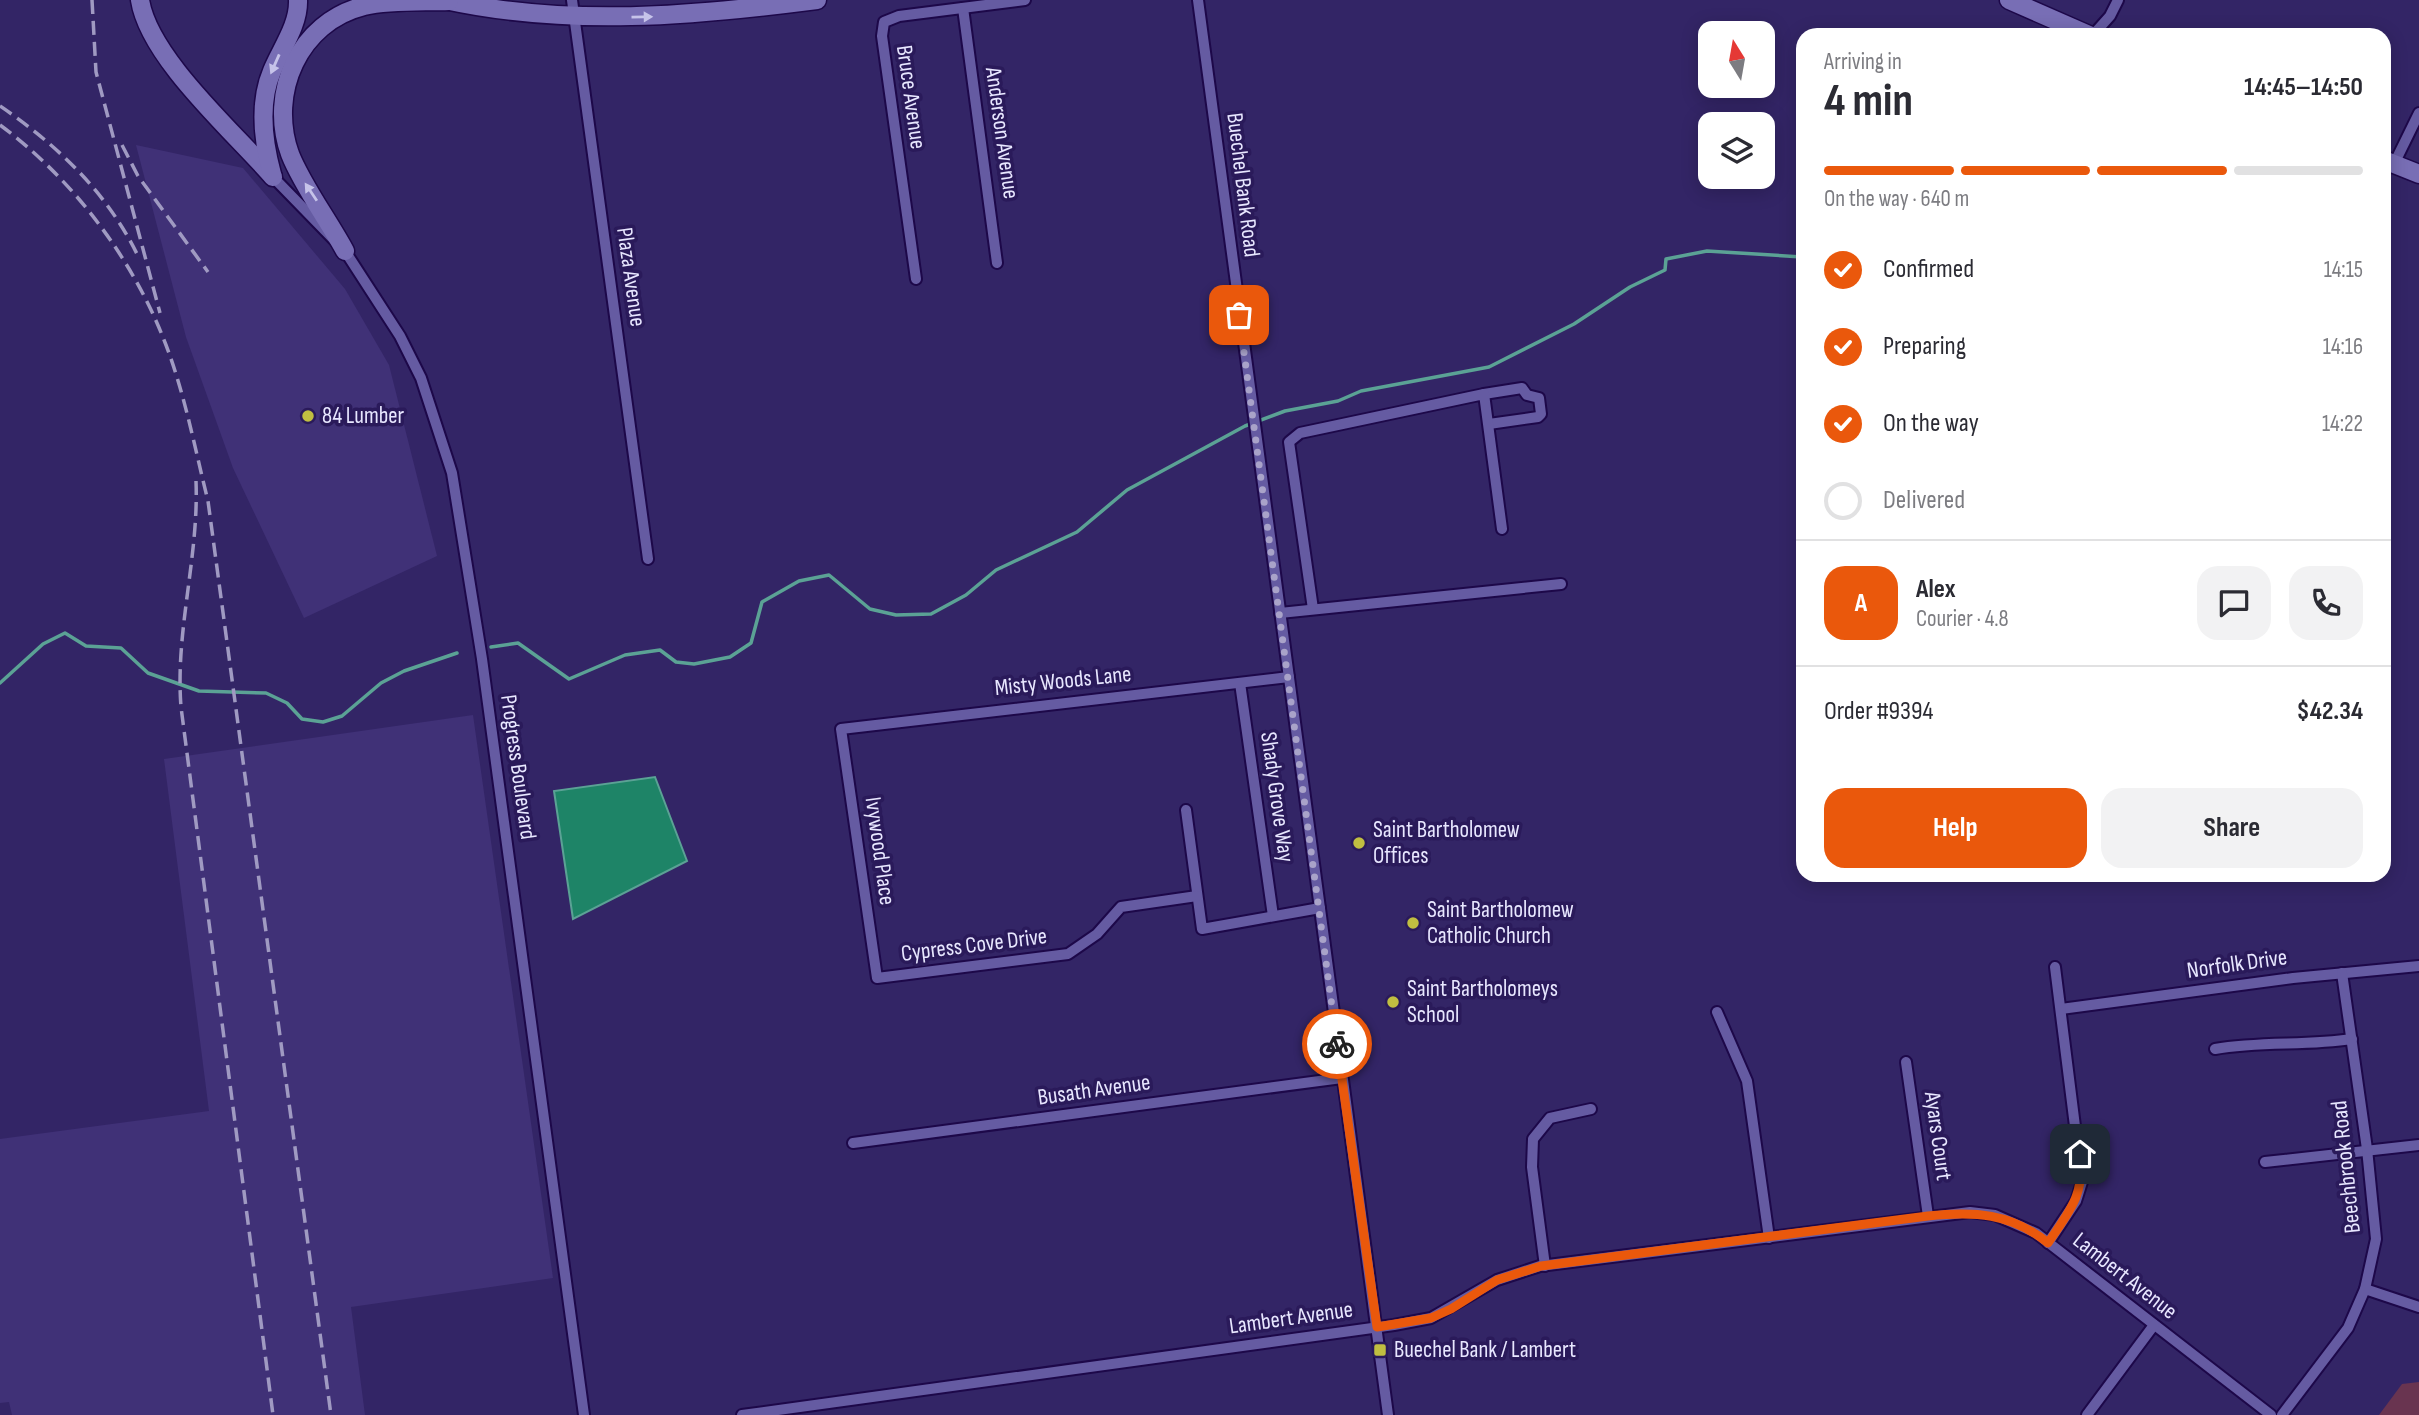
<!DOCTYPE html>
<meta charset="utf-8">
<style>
body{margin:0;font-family:"Sofia Sans Condensed",sans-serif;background:#f2f2f3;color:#2b2b33;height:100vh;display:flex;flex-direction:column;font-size:26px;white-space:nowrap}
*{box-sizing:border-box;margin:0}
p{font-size:23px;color:#7c7c81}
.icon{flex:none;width:38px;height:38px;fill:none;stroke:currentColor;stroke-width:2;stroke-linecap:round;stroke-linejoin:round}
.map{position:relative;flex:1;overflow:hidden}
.details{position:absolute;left:1796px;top:28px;width:595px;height:854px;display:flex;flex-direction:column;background:#fff;border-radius:21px;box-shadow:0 4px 18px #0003}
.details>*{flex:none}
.needle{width:46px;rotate:349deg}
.tools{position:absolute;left:1698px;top:21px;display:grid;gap:14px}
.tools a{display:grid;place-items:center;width:77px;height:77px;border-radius:14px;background:#fff;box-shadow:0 4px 18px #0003;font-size:35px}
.pin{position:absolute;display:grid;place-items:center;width:60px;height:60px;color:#fff;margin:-30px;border-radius:14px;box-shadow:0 4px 10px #0006}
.courier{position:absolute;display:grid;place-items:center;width:70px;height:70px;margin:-35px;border:5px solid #ea580c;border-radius:50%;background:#fff;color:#222;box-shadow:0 2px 9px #0007}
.overview em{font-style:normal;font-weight:700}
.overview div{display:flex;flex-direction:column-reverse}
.overview{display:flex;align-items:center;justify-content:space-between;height:119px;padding:0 28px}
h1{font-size:46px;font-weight:700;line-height:52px}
.bar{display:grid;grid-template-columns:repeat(4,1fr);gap:10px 7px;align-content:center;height:84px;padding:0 28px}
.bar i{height:9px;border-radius:5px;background:#e1e1e2}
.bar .active{background:#ea580c}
.bar p{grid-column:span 4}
.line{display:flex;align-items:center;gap:18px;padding:0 28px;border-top:2px solid #e1e1e2}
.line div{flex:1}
.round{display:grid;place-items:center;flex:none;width:74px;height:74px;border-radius:21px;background:#f2f2f3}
ol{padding:0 28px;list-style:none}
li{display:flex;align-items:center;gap:21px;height:77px}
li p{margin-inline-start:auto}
li .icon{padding:7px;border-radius:50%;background:#ea580c;color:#fff;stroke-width:4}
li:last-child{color:#7c7c81}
li i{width:38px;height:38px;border:4px solid #e1e1e2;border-radius:50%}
.primary-button{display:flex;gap:14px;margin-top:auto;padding:14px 28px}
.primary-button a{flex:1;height:80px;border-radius:21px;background:#ea580c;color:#fff;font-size:28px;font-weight:700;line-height:80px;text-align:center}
.primary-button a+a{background:#f2f2f3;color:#2b2b33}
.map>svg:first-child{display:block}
.built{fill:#403177}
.green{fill:#693450}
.water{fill:#1e8467;stroke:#5ba295;stroke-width:2}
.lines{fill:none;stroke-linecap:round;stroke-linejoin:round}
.stream{stroke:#5ba295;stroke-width:3.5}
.minor-casing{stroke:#1d0849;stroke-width:14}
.primary-casing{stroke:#1d0849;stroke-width:21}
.minor{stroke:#655ba2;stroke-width:10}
.primary{stroke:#786eb5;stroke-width:18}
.rail{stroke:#a09ac2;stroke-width:3.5;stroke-dasharray:14 7;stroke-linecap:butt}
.oneway{fill:#c6c3e9}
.done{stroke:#a9a3c9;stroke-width:7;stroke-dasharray:0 12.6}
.route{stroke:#ea580c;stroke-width:9}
.poi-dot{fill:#c0be41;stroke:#2a1a5a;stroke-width:2.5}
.labels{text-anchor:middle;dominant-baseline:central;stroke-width:7;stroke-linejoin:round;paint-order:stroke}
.street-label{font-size:23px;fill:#e8e7ff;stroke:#2a1a5a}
.poi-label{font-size:23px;fill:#e8e7ff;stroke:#2a1a5a;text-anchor:start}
</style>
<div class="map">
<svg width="2419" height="1415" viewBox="0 0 2419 1415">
<rect width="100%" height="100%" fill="#332566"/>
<g class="built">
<polygon points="136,145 243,168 345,289 389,365 437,556 304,618 233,468 186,337"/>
<polygon points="473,715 553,1278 351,1307 365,1415 12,1415 9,1402 0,1403 0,1139 209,1111 164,759"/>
</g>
<polygon class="green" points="2419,1382 2419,1415 2379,1415 2402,1384"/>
<polygon class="water" points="655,777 687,861 573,919 554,791"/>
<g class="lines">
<g class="stream">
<polyline points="491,647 518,643 569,679 625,655 660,650 676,662 694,664 730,657 751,643 762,602 799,581 829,575 870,609 896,615 931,614 966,595 996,570 1077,532 1127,490 1245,426 1285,411 1338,401 1361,391 1489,367 1574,324 1630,287 1665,270 1666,259 1707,251 1802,257"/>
<polyline points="0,683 43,644 65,633 86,646 121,648 148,673 199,691 266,693 287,703 302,719 323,722 342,716 381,683 404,671 457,653"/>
</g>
<defs>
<g id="minor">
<polyline points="572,0 648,559"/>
<polyline points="1198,0 1388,1415"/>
<polyline points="963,8 997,263"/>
<polyline points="2093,35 2110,16 2118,0"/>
<polyline points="2394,164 2419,113"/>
<polyline points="273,177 345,251 400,336 421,378 452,473 482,659 584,1415"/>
<polyline points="916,279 882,36 884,22 899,16 1025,0"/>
<polyline points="1484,394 1522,388 1527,395 1539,398 1541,414 1538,417 1489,424"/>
<polyline points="1313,609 1289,442 1300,433 1484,394 1502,529"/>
<polyline points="1280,613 1561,584"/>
<polyline points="1240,683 1273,916"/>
<polyline points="1186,810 1202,929 1320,908"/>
<polyline points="1197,896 1121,907 1097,934 1068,954 877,978 841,729 1289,677"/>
<polyline points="2061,1009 2293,978 2419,966"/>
<polyline points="1717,1012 1747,1081 1769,1238"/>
<path d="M 2215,1049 C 2261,1041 2306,1046 2352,1039"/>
<polyline points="1906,1062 1928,1216"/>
<polyline points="853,1143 1342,1078"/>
<polyline points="2265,1162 2419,1145"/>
<polyline points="2048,1243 2076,1201 2082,1182 2055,967"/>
<polyline points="1545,1266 1532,1167 1533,1139 1550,1118 1591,1109"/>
<polyline points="2365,1289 2419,1307"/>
<polyline points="742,1415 1394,1325 1431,1318 1497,1280 1540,1266 1970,1212 1995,1215 2036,1233 2271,1415"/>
<polyline points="2087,1415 2154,1325"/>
<polyline points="2282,1415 2348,1328 2365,1289 2376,1239 2367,1149 2342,973"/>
</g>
<g id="primary">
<path d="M 140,0 C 149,58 234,132 273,177"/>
<path d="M 445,0 C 569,27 693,16 817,0"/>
<polyline points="2009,0 2089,35"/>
<polyline points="2384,160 2419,174"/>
<path d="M 272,174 C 263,141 258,104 272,71 C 281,49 299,25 298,0"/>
<path d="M 345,251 C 329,221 302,185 290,154 C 268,93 299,22 364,6 C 391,0 421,2 449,1"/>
</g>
</defs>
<use href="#minor" class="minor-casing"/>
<use href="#primary" class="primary-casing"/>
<use href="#minor" class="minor"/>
<use href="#primary" class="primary"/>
<g class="rail">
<polyline points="92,0 96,72 160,313"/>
<path d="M 0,106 C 57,145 107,192 138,256"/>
<path d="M 0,125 C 73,179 134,260 166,345 C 185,395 195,449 208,501 L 331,1415"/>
<polyline points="122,145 138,176 208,272"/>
<path d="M 196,481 C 199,557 175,631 181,707 L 273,1415"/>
</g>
</g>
<defs><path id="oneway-solid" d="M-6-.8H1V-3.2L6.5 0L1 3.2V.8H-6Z" transform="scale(1.75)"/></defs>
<g class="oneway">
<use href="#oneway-solid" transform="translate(642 17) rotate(-1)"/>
<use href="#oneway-solid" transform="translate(275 64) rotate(114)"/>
<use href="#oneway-solid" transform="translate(311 192) rotate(-124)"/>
</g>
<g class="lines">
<polyline class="done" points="1239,315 1337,1044"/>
<path class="route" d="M 1337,1044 L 1377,1327 L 1431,1318 L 1451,1309 L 1497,1280 L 1541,1266 L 1928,1216 C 1974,1211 2011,1213 2048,1243 C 2070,1210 2085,1195 2080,1154"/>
</g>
<g class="poi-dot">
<circle cx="308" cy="416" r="7"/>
<circle cx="1359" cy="843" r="7"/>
<circle cx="1413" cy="923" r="7"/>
<circle cx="1393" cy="1002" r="7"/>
<rect x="1373" y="1343" width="14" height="14" rx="3.5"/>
</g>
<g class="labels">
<g class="street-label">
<text transform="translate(911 97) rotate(82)">Bruce Avenue</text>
<text transform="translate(1002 133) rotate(82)">Anderson Avenue</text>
<text transform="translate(1243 185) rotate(83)">Buechel Bank Road</text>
<text transform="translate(631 277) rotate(82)">Plaza Avenue</text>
<text transform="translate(1063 681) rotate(-6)">Misty Woods Lane</text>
<text transform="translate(518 767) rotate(82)">Progress Boulevard</text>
<text transform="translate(1277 797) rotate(82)">Shady Grove Way</text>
<text transform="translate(880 851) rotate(82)">Ivywood Place</text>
<text transform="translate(974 945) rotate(-7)">Cypress Cove Drive</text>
<text transform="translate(2237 964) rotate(-8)">Norfolk Drive</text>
<text transform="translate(1094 1090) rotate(-8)">Busath Avenue</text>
<text transform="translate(1938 1136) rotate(82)">Ayars Court</text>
<text transform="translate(2346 1167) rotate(-96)">Beechbrook Road</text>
<text transform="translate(2125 1276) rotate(38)">Lambert Avenue</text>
<text transform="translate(1291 1318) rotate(-8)">Lambert Avenue</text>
</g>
<g class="poi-label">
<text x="322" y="416">84 Lumber</text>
<text x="1373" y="830">Saint Bartholomew<tspan x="1373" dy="26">Offices</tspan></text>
<text x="1427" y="910">Saint Bartholomew<tspan x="1427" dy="26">Catholic Church</tspan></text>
<text x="1407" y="989">Saint Bartholomeys<tspan x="1407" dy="26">School</tspan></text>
<text x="1394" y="1350">Buechel Bank / Lambert</text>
</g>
</g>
</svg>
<div class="tools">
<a><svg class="needle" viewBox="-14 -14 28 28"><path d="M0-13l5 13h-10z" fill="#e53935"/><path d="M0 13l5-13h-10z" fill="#7c7c81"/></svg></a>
<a><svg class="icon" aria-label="layers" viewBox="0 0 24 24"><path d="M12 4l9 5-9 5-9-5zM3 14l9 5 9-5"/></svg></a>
</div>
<div class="pin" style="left:1239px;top:315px;background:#ea580c"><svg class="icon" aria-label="bag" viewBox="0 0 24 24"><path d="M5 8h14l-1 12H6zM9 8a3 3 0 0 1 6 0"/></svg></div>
<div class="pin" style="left:2080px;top:1154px;background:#1f2937"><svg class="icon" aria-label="home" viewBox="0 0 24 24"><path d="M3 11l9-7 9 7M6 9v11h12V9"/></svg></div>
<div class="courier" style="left:1337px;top:1044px"><svg class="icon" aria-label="bike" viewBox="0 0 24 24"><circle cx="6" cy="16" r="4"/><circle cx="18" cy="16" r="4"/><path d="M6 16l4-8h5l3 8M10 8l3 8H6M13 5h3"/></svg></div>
<section class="details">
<div class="overview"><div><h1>4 min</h1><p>Arriving in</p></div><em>14:45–14:50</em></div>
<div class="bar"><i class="active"></i><i class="active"></i><i class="active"></i><i></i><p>On the way · 640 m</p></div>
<ol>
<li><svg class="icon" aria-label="check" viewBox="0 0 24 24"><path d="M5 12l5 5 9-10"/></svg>Confirmed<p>14:15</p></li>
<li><svg class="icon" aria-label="check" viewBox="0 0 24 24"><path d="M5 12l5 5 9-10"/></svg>Preparing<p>14:16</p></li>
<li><svg class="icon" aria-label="check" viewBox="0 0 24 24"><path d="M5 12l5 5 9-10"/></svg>On the way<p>14:22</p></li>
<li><i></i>Delivered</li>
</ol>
<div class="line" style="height:126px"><b class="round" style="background:#ea580c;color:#fff">A</b><div><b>Alex</b><p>Courier · 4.8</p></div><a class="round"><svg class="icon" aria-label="chat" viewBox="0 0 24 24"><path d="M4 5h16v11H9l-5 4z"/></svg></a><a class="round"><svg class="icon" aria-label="phone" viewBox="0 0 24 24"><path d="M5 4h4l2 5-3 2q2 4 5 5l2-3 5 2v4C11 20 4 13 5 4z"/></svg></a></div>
<div class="line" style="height:91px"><div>Order #9394</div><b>$42.34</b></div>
<div class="primary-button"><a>Help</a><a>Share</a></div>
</section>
</div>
